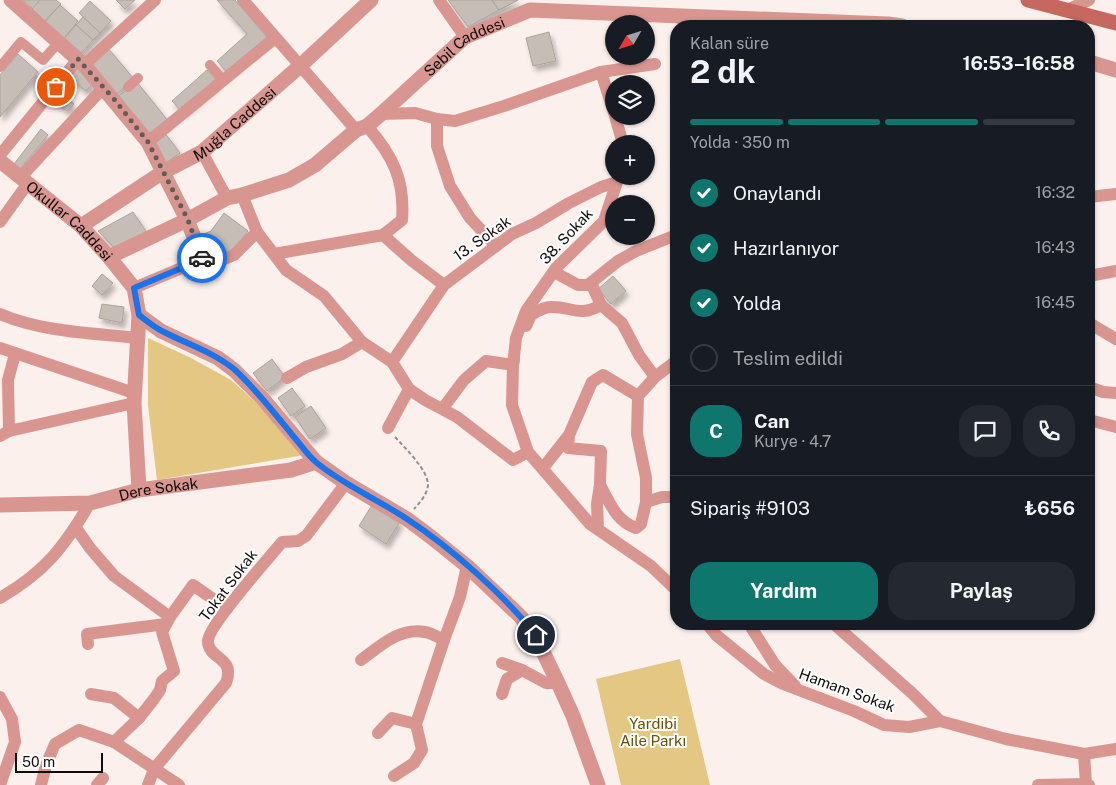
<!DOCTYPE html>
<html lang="tr">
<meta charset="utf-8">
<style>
body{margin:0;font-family:"Public Sans",sans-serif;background:#242831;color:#f1f3f6;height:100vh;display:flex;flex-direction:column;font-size:19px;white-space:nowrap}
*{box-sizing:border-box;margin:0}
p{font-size:16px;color:#9ea1a6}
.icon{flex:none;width:28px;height:28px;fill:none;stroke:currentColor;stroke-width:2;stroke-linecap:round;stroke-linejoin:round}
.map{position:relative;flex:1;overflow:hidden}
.panel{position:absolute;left:670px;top:20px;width:425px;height:610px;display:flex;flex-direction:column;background:#171b24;border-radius:20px;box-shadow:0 1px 4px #0004}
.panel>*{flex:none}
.needle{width:32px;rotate:231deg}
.tools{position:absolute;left:605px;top:15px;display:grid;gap:10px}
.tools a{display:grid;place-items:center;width:50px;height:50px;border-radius:50%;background:#171b24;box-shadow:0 1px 4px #0004;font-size:25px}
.scale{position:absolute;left:15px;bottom:12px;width:88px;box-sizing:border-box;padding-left:5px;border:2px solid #100c0b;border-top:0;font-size:14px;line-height:18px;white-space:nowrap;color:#100c0b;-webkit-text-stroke:4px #fff;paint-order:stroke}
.pin{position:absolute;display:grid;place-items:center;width:42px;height:42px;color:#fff;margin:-21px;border:2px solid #fff;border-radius:50%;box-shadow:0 1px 5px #0007}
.courier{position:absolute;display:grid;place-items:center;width:50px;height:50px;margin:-25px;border:4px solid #1a73e8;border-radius:50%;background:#fff;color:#222;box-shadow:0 1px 6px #0007}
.head em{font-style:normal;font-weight:700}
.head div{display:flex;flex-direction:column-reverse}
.head{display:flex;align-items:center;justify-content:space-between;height:85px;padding:0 20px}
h1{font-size:32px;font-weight:700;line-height:38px}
.bar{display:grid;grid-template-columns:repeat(4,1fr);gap:8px 5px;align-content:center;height:60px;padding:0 20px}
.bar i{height:6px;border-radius:4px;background:#363941}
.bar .selected{background:#0f766e}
.bar p{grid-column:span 4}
.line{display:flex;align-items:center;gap:12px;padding:0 20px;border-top:1px solid #363941}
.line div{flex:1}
.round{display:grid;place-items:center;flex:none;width:52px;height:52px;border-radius:20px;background:#242831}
ol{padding:0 20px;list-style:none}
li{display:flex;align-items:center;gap:15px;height:55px}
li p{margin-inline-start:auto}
li .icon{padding:5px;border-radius:50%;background:#0f766e;color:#fff;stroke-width:4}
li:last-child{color:#9ea1a6}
li i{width:28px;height:28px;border:2px solid #363941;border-radius:50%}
.button{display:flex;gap:10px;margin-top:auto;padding:10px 20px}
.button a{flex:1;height:58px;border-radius:20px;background:#0f766e;color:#fff;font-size:20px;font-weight:700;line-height:58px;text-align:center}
.button a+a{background:#242831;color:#f1f3f6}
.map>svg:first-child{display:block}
.green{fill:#e3c782}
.building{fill:#c5bdb6;stroke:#aba39c;filter:url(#shadow)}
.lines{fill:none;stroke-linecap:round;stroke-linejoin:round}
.path{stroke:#958d8a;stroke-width:2;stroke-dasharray:4 2.5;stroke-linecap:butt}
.pedestrian{stroke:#d99690;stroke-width:10}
.minor{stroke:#d99690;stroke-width:12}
.tertiary{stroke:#d99690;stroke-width:15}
.secondary{stroke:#c66760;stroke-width:15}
.done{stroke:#625c5a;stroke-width:5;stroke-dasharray:0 9}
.route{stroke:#1a73e8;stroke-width:6}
.labels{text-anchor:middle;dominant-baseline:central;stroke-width:4;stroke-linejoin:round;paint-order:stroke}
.street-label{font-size:15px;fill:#100c0b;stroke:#fff}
.park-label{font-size:15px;fill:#685002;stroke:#fff}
</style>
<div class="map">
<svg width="1116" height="785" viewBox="0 0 1116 785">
<defs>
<filter id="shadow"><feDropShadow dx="3" dy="5" stdDeviation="2.5" flood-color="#0004"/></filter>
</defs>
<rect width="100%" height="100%" fill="#fbf0ec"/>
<g class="green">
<polygon points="148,338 189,357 231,380 273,418 304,455 157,480 148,405"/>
<polygon points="680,659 710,785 621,785 596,679"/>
</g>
<g class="building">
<polygon points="23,0 40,0 33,9"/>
<polygon points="40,0 56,0 61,4 45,21 32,9"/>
<polygon points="116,0 135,0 125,9"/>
<polygon points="217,0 235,0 267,37 227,72 217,61 247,34"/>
<polygon points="448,0 492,0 499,10 468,27"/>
<polygon points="492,0 518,0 499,10"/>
<polygon points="492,0 518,0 499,10"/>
<polygon points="90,1 111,21 100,33 79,13"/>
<polygon points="60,5 78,21 62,41 43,24"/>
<polygon points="83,17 100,33 93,40 76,25"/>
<polygon points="76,25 93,40 79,56 62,41"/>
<polygon points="549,32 556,61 533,66 526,38"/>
<polygon points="108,48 134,79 116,95 90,64"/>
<polygon points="18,54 38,72 0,117 0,75"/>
<polygon points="78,68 93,83 86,91 68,77"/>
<polygon points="207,70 218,82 183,113 172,101"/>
<polygon points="137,82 169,122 149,137 117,97"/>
<polygon points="59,91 74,104 67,111 52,99"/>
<polygon points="41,129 48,135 20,169 14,164"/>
<polygon points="165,133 180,153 166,163 152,143"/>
<polygon points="133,212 148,234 116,250 98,231"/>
<polygon points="224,213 248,231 232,252 212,262 199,236 211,231"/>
<polygon points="102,274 113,283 102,295 92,286"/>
<polygon points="613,276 626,291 611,304 598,289"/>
<polygon points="102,304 124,307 122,323 99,318"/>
<polygon points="272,359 285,377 267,391 253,373"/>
<polygon points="292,388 305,406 291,416 278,398"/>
<polygon points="311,406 326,428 310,439 295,417"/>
<polygon points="372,505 400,522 386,544 359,526"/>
</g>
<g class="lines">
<path class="path" d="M 395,437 C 405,448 428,470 428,485 C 427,495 420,502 414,509"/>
<g class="pedestrian">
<polyline points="210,65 223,80"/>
<polyline points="0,67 21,42 43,60 59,42"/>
<polyline points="128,87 138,78"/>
</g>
<g class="minor">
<polyline points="243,0 356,130"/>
<polyline points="439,0 465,37"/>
<polyline points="1067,10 1089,0"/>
<polyline points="84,65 155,0"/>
<polyline points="601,72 614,113"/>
<polyline points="381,114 415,113 437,119 455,121 504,106 601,72 655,64"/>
<polyline points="615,116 623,144"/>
<polyline points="437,119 437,146 450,186 470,218 496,246"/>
<polyline points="148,142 275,38"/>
<polyline points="202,152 227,198"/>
<polyline points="0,155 78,59"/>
<polyline points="21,177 104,87"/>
<polyline points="242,195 257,232 286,270 324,296 362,342 392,362 409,389 425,400 457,417 513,460 528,452 590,524 651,566 676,590"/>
<polyline points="1089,197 1116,194"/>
<polyline points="0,222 28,183"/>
<polyline points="383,235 411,260 444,285"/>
<path d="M 274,254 L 383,235 L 402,220 C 405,180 393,156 367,126"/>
<polyline points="554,272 578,285 588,285 618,261 636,251 676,235"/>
<polyline points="1089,276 1116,271"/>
<polyline points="591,283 601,305 622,323 639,355 655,377"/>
<polyline points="134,288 203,259 208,259 212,264 234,255 257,232"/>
<path d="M 0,314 C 42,332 92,333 137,338"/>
<polyline points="1089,323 1116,339"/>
<path d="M 526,326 L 531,315 C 536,312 544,307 550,307 C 572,306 578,318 601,305"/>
<polyline points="0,348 134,393"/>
<polyline points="392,362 444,285 512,234 536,223 569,203 601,187 617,182"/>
<polyline points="287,378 306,367 342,354 362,342"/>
<polyline points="1089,387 1103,392 1116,393"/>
<polyline points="443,408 464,380 486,361 513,365 514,359"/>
<polyline points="1089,420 1116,427"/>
<polyline points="388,428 409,389"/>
<polyline points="9,431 8,380 15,354"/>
<polyline points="569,435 568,448 601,451 600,485 597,504 598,529"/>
<polyline points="0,436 9,431 134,403"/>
<polyline points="528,452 512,405 513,365 516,338 526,311 556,268 604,221 619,176"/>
<polyline points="543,468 569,435 592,382 603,375 638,396"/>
<path d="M 600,485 C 610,503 616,521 636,528 L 641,524 L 646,502 L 646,478 L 637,434 L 638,396 L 655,377 L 676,361"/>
<polyline points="646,502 662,497 676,497"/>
<polyline points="76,528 90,548 114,576 170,617 193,585 227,609"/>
<path d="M 0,598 C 45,572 64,547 90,503"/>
<polyline points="707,624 716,635 764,674 783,684 854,711 884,725 909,727 940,721 1006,739 1084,754 1116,749"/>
<polyline points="749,624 775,665 795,686"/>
<polyline points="834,624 913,694 940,721"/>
<polyline points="88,644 87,634 166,624"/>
<path d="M 361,660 C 380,646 400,627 425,632 C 431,633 438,637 444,640"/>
<polyline points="502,663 522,670 546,683 558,683"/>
<polyline points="91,694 114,698 139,718"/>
<polyline points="502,694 507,679 522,670"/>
<polyline points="0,697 12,719 15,742 0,785"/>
<polyline points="378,733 392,718 416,724"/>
<polyline points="114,742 139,718 154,699 160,690 162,681 174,671 162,632 170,617"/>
<polyline points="1084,754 1086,784 1089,785"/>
<polyline points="394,776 414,763 422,750 416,724 444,640 460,597 467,566"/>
<polyline points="41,785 46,765 55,744 79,730 114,742 179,785"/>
<polyline points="97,785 103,778"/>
<path d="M 148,785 L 154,769 L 226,683 C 236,656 208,660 208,641 C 208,626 269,558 282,542 L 298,541 L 306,536 L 346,483"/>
<polyline points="1038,785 1086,784"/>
</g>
<g class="tertiary">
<polyline points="11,0 84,65 148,142 187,220 203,259"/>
<polyline points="1089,62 1116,70"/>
<path id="s1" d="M 0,161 L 81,226 L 109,257 L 134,288 L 139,315 L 134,403 L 139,490"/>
<path id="s2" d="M 81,226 L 163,172 L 202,152 L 300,66 L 371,0"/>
<path id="s3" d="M 109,257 L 187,220 L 227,198 L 242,195 L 289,180 L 315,165 L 356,130 L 367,126 L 381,114 L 465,37 L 530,10 L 888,24 L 902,26"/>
<polyline points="139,315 161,331 218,358 234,370 263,399 316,462 346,483 407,519 431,537 467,566 520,616 535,635 558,683 573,716 598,785"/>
<path id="s4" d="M 0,505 L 90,503 L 139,490 L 291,470 L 316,462"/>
</g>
<polyline class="secondary" points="1028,0 1116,23"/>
</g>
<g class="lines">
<polyline class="done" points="56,87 78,59 114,99 148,142 188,220 202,258"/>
<path class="route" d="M 202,258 L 203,259 L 134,288 L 139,315 C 147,321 155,328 164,332 C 187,344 213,352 234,369 C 256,389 275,414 294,437 C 301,445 308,456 317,463 C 344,485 377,499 407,519 C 450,547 503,594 536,635"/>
</g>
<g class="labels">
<g class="street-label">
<text stroke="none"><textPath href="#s3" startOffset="419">Sebil Caddesi</textPath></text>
<text stroke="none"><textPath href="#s2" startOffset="185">Muğla Caddesi</textPath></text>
<text stroke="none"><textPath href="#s1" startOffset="92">Okullar Caddesi</textPath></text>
<text transform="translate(566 236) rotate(-47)">38. Sokak</text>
<text transform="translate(482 238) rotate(-35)">13. Sokak</text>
<text stroke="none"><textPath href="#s4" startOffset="160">Dere Sokak</textPath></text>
<text transform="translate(228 585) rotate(-53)">Tokat Sokak</text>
<text transform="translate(847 690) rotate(20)">Hamam Sokak</text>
</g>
<g class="park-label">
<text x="653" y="723">Yardibi<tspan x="653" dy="17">Aile Parkı</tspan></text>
</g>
</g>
</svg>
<div class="tools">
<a><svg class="needle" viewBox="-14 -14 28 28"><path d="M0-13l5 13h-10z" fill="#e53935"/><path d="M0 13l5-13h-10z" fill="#9ea1a6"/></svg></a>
<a><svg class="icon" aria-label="layers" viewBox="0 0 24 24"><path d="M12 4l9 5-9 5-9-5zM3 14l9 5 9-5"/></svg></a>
<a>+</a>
<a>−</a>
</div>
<div class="scale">50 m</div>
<div class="pin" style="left:56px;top:87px;background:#ea580c"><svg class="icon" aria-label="bag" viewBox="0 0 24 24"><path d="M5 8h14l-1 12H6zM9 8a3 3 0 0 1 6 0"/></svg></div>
<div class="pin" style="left:536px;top:635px;background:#1f2937"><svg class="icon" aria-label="home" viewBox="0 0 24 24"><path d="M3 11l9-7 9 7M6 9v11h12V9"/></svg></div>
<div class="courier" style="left:202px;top:258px"><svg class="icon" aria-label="car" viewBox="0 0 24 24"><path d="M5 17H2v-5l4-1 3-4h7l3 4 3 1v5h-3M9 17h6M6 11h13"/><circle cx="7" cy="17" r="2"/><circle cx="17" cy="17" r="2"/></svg></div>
<section class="panel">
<div class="head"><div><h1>2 dk</h1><p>Kalan süre</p></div><em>16:53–16:58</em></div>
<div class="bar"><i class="selected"></i><i class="selected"></i><i class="selected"></i><i></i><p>Yolda · 350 m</p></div>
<ol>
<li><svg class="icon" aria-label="check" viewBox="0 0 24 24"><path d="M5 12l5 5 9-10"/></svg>Onaylandı<p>16:32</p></li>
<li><svg class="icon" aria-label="check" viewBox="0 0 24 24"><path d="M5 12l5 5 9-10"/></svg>Hazırlanıyor<p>16:43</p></li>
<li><svg class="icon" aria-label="check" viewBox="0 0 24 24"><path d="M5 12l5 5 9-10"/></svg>Yolda<p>16:45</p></li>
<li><i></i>Teslim edildi</li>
</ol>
<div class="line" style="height:90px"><b class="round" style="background:#0f766e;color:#fff">C</b><div><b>Can</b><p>Kurye · 4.7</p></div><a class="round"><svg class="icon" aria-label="chat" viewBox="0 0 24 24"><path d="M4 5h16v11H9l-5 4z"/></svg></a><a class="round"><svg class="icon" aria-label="phone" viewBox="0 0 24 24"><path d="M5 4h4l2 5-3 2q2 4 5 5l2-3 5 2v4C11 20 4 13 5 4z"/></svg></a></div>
<div class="line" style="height:65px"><div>Sipariş #9103</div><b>₺656</b></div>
<div class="button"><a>Yardım</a><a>Paylaş</a></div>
</section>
</div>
